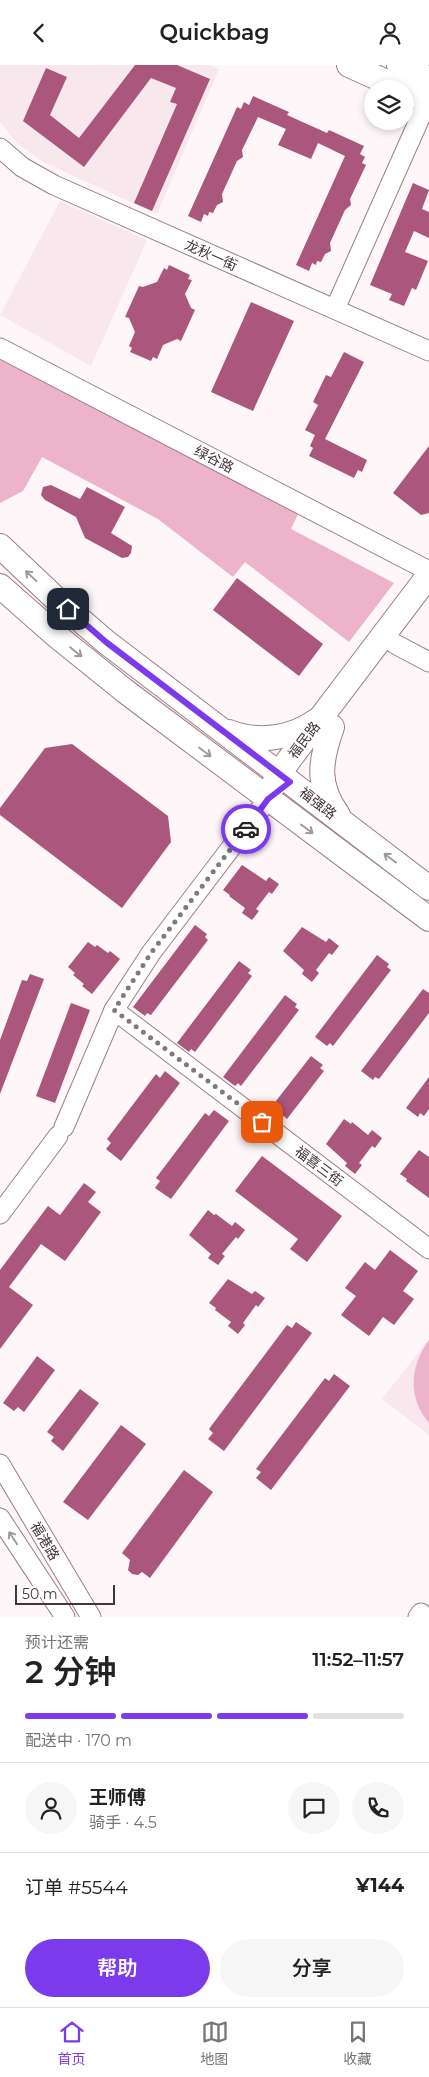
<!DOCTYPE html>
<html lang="zh">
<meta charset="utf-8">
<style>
body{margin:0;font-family:Montserrat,"Noto Sans SC",sans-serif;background:#f6f6f6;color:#222;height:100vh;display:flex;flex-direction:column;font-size:19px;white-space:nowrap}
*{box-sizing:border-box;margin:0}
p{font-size:16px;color:#767676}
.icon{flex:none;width:28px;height:28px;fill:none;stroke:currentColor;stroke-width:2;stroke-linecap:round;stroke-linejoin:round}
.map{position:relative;height:1552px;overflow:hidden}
.details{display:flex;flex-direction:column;background:#fff;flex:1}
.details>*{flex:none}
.tools{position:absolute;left:364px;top:15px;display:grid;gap:10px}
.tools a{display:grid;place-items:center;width:50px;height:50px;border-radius:50%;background:#fff;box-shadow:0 2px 8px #0003;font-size:25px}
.scale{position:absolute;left:15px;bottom:12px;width:100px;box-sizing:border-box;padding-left:5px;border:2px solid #423439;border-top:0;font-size:14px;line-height:18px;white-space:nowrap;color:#423439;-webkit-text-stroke:4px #fff;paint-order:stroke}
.pin{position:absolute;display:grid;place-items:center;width:42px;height:42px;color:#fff;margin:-21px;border-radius:10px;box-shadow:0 2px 8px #0006}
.courier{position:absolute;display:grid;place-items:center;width:50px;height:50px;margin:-25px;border:4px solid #7c3aed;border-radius:50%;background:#fff;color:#222;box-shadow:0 1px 6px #0007}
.overview em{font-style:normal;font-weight:600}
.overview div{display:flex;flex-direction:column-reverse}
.overview{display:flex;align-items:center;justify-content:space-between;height:85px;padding:0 25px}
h1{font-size:32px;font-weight:600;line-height:38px}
.bar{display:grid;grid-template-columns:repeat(4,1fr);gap:8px 5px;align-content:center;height:60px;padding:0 25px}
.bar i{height:6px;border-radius:4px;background:#e0e0e0}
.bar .on{background:#7c3aed}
.bar p{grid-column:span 4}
.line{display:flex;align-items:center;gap:12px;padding:0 25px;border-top:1px solid #e0e0e0}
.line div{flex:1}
.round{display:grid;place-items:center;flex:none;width:52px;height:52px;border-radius:26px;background:#f6f6f6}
.button{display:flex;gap:10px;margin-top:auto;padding:10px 25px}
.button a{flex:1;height:58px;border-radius:30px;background:#7c3aed;color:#fff;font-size:20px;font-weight:600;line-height:58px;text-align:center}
.button a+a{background:#f6f6f6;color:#222}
header{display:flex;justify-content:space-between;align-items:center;height:65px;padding:0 25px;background:#fff;font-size:22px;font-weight:600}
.menu{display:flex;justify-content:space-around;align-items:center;height:70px;border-top:1px solid #e0e0e0;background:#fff;font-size:14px;color:#767676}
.menu a{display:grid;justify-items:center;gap:2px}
.menu .on{color:#7c3aed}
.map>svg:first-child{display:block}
.built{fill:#f9e7ee}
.green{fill:#edb3ca}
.building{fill:#ab567c}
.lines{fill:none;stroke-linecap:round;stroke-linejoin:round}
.minor-casing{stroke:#9d7c89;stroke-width:21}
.major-casing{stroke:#9d7c89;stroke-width:26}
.minor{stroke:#fff;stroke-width:19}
.major{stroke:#fff;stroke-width:24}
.oneway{stroke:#a09a9c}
.done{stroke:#84787c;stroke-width:5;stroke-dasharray:0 9}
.route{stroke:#7c3aed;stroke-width:6}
.labels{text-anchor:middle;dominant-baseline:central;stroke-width:5;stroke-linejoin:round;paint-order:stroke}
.street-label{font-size:14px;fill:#423439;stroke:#fff}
</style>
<header><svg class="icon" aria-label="back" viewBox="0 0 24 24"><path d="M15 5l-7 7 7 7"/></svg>Quickbag<svg class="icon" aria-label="person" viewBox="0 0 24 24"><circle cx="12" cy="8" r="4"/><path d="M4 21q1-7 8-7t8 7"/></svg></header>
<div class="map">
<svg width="429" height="1552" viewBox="0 0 429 1552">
<rect width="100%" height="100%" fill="#fef6f9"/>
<g class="built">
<polygon points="0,0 210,0 219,4 157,149 43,97 16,77 0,57"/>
<polygon points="60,136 147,175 91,301 0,250"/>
<polygon points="429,1274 429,1370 382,1334"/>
</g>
<g class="green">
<polygon points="0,292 299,447 291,464 394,518 349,577 245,497 233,512 158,454 42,392 23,426 0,438"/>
<path d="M 429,1275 L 429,1358 C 407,1332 410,1301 429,1275 Z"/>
</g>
<g class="building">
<polygon points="135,0 177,0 210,14 152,146 134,138 177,39 170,37 176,23 151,13 84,102 23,56 46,3 67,12 50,50 79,73"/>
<polygon points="253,31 289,47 287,50 327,68 329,65 364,81 360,89 365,92 362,98 366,100 350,134 351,140 345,145 330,178 331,186 325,189 321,197 317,196 316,200 312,198 309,206 296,200 345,91 318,78 311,94 278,80 286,64 258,52 242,85 243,92 237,96 222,129 223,137 217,140 213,148 209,147 208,151 204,149 201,157 188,151 237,42 241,44 244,37 249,40"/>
<polygon points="413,118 429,125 422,144 429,147 429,173 414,166 405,187 428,196 416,225 412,223 404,241 389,235 392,229 370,220"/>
<polygon points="169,200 190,210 188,214 192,215 185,229 191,243 195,245 181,276 177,274 163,280 157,294 153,292 151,296 130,287 132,283 129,281 135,267 129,253 125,252 139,221 143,222 157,217 164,203 167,205"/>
<polygon points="251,237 294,256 253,346 211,327"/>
<polygon points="344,287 364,297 325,374 367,395 362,407 358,405 354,413 309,391 313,383 310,381 315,370 305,365 318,340 313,337 326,310 331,312"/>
<polygon points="429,381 429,448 421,450 393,428"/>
<polygon points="51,420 80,434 87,422 125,442 111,468 132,481 131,488 128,492 122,493 85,473 76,452 45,435 41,430 43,422"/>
<polygon points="237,513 323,579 299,611 213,545"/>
<polygon points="72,679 168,751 171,777 122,843 0,750 0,743 45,683"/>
<polygon points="242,800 266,816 269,812 279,819 272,829 269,827 256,844 259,846 252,855 242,848 245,843 229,831 230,830 223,825"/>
<polygon points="195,860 207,869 205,872 208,875 151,950 147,948 145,951 133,942"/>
<polygon points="302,862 326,877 329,873 339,881 332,890 329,888 316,905 319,908 312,917 302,909 304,905 283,886"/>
<polygon points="88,877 95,882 97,880 108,888 110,886 120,894 92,929 82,921 84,919 73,910 75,908 68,902"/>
<polygon points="377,890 389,899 387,902 391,905 333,981 330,978 327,981 315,972"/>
<polygon points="239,896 251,905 248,908 252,911 195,987 191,984 189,987 177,978"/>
<polygon points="30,909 44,914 0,1029 0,975 22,915 27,916"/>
<polygon points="423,924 429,928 429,948 379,1014 375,1012 373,1015 361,1006"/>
<polygon points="285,930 297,939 295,942 299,945 241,1021 238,1018 235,1021 223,1012"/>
<polygon points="71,938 90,945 55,1038 36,1031"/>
<polygon points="311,991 323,1000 320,1003 324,1006 287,1054 284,1051 281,1054 269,1045"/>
<polygon points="165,1006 180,1018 121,1096 106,1084 111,1078 107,1074 156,1009 160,1013"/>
<polygon points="429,1012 429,1044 424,1051 420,1048 418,1052 406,1043"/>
<polygon points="214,1045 229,1056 171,1134 155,1123 160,1116 156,1113 205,1048 209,1051"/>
<polygon points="344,1054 351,1059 352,1057 368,1070 372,1065 382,1073 375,1083 372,1081 359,1098 362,1100 355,1109 345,1101 347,1098 326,1079"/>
<polygon points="419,1085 429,1092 429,1133 406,1116 407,1114 400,1109"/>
<polygon points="262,1091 342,1151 307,1197 290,1184 298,1174 235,1126"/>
<polygon points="84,1118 96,1127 88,1137 101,1147 65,1196 41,1179 9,1222 33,1240 0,1284 0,1205 48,1141 60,1150"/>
<polygon points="208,1145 214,1150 216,1149 232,1161 235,1157 245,1165 238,1174 236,1172 222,1189 225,1191 218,1200 208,1193 211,1189 189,1170"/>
<polygon points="390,1185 418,1206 403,1226 414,1234 394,1260 383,1252 369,1271 341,1250 356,1231 345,1223 365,1197 375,1205"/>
<polygon points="228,1214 252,1229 255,1226 265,1233 258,1242 256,1240 243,1258 245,1260 238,1269 228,1261 231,1257 215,1245 216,1243 209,1238"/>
<polygon points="296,1257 312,1268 224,1386 208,1374 213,1368 209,1364 287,1260 292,1263"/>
<polygon points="37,1291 55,1305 24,1347 18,1342 14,1346 3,1338"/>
<polygon points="334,1309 350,1321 271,1425 256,1413 261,1407 256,1404 325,1313 329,1316"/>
<polygon points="80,1324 99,1338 63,1386 51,1376 54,1372 47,1367"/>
<polygon points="121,1360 146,1379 88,1455 63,1437"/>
<polygon points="184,1405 213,1427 150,1513 142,1507 138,1510 132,1509 128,1505 130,1495 122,1488"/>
</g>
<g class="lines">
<defs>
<g id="minor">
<polyline points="0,83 22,102 54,120 429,286"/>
<polyline points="335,244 428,35"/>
<polyline points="0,283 429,506"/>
<polyline points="395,579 429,597"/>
<polyline points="114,945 429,1184"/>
<polyline points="64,1062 114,945 151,888 268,734"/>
<polyline points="0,1149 58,1071"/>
<polyline points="0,1399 91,1552"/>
<polyline points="0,1453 65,1552"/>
<polyline points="418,1552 421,1548"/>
</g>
<g id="major">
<polyline points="349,0 402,24"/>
<polyline points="399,0 429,14"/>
<polyline points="405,25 429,36"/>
<polyline points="0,481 55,533 106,577 429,823"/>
<polyline points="0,521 58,572 125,626 429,854"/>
<path d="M 332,662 C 320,696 316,720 338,750"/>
<path d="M 229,667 C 257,678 291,674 316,656"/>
<polyline points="273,721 279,708 429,510"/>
</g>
</defs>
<use href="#minor" class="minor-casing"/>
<use href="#major" class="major-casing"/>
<use href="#minor" class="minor"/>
<use href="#major" class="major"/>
</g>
<defs><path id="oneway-shaft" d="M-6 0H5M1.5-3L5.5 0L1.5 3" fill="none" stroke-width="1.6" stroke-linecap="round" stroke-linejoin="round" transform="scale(1.25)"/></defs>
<g class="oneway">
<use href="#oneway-shaft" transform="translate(31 511) rotate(-137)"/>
<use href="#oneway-shaft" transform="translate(76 587) rotate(39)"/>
<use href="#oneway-shaft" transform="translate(205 687) rotate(37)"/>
<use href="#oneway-shaft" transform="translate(307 764) rotate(37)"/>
<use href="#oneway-shaft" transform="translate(390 793) rotate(-143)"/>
<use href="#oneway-shaft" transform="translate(13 1473) rotate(-123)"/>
</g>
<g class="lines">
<polyline class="done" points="246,764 151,888 114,945 262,1057"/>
<polyline class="route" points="68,544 106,577 290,717 268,734 246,764"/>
</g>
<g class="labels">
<g class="street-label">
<text transform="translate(211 190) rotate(24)">龙秋一街</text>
<text transform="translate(214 394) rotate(27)">绿谷路</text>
<text transform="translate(304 675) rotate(-53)">福民路</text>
<text transform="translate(318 738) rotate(38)">福强路</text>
<text transform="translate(319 1101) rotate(37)">福喜三街</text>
<text transform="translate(45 1476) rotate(59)">福港路</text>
</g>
</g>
</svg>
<div class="tools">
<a><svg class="icon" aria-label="layers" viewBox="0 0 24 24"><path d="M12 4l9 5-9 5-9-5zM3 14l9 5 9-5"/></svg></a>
</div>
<div class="scale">50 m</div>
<div class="pin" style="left:262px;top:1057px;background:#ea580c"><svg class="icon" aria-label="bag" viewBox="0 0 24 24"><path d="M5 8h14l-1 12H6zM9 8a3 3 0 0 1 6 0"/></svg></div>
<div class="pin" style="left:68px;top:544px;background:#1f2937"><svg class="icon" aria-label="home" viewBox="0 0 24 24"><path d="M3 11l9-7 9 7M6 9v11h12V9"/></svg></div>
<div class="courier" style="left:246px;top:764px"><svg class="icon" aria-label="car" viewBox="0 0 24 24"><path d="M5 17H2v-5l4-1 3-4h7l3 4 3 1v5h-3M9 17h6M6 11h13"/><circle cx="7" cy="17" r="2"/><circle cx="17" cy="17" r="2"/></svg></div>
</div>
<section class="details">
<div class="overview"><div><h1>2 分钟</h1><p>预计还需</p></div><em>11:52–11:57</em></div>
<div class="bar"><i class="on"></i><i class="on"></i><i class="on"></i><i></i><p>配送中 · 170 m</p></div>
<div class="line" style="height:90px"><a class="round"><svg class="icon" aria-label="person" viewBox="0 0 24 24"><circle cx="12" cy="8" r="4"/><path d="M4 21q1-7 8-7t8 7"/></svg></a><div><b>王师傅</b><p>骑手 · 4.5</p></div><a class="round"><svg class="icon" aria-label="chat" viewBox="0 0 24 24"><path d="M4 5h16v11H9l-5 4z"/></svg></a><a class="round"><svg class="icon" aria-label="phone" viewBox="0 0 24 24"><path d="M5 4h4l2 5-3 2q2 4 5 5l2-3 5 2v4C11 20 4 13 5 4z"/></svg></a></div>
<div class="line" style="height:65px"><div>订单 #5544</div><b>¥144</b></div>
<div class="button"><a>帮助</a><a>分享</a></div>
</section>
<nav class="menu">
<a class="on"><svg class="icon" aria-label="home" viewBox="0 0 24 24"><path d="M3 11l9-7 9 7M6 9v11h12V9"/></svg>首页</a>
<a><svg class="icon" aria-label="map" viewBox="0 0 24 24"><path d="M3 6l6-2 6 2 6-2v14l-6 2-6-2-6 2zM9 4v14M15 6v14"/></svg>地图</a>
<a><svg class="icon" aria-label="saved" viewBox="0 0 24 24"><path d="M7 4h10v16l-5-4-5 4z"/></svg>收藏</a>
</nav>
